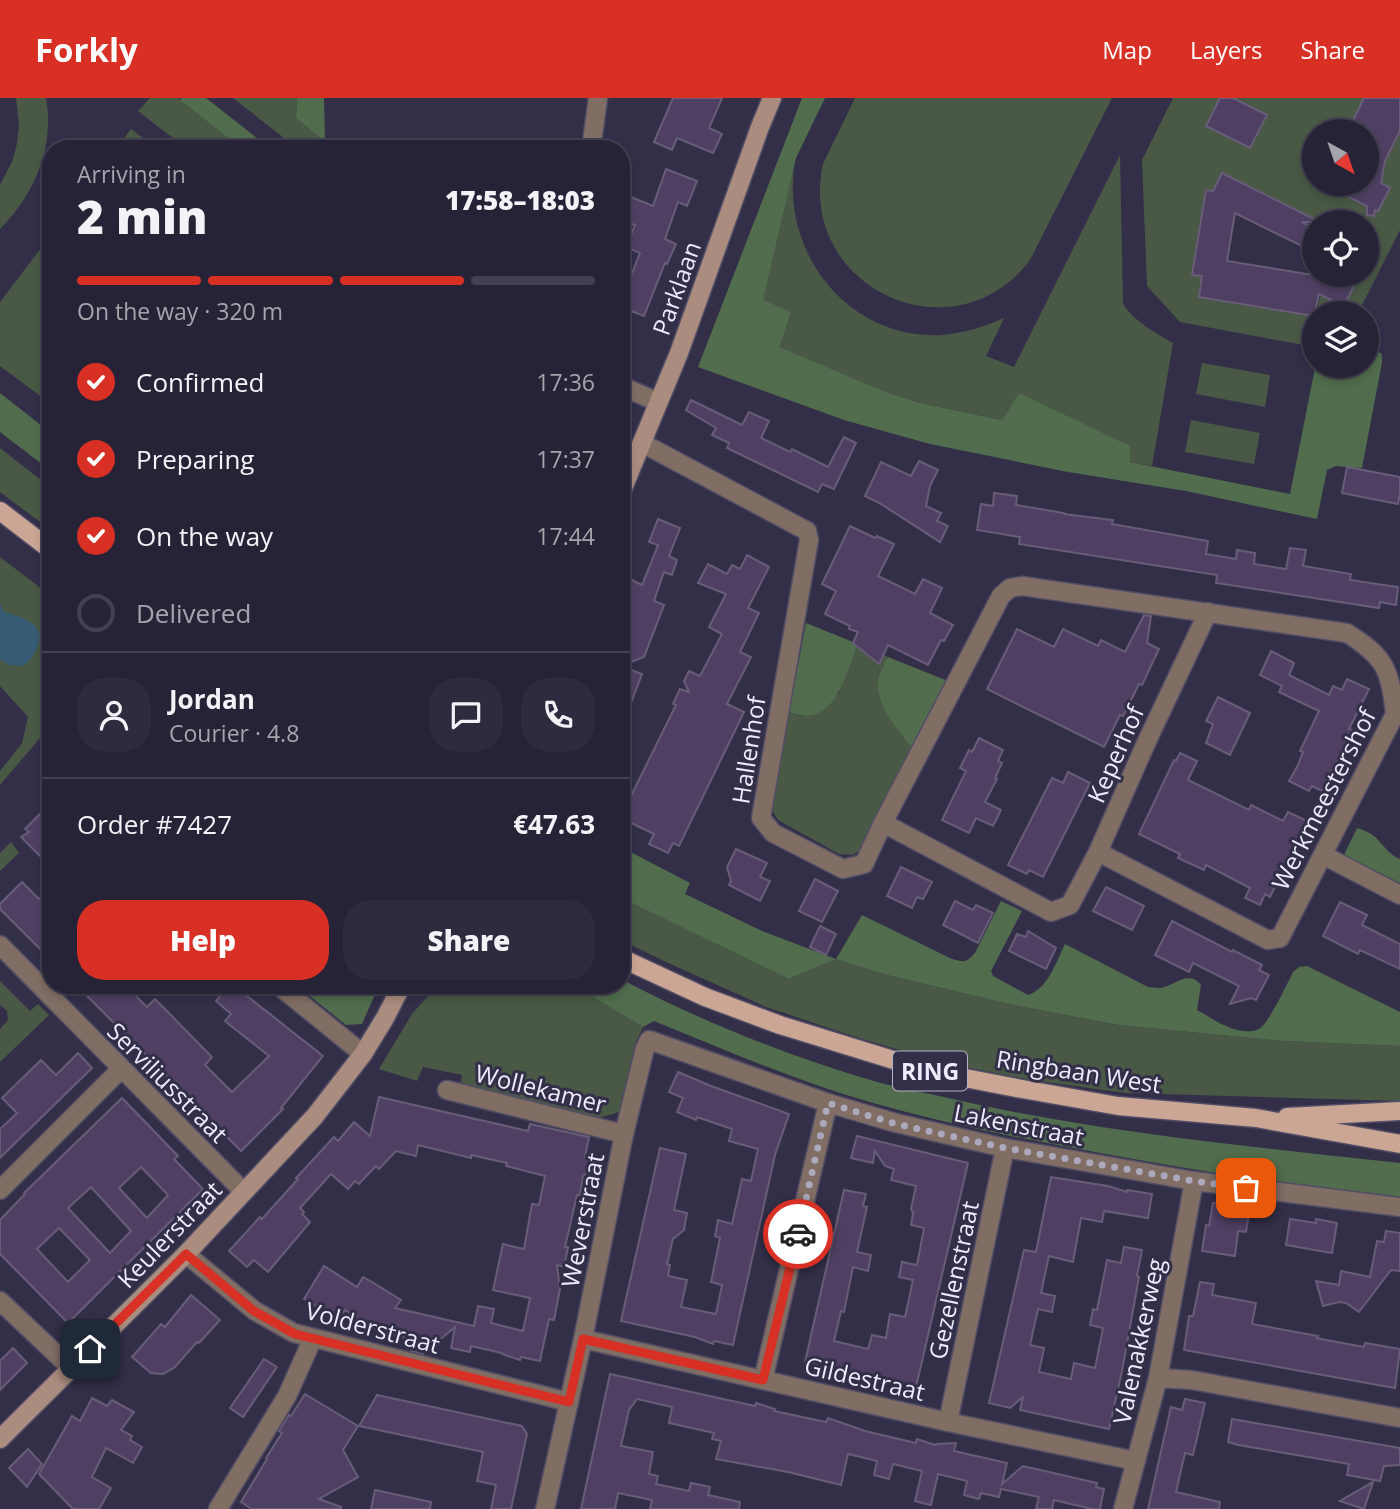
<!DOCTYPE html>
<meta charset="utf-8">
<style>
body{margin:0;font-family:"Open Sans",sans-serif;background:#2f2b3f;color:#f1f3f6;height:100vh;display:flex;flex-direction:column;font-size:26px;white-space:nowrap}
*{box-sizing:border-box;margin:0}
p{font-size:23px;color:#a4a4ad}
.icon{flex:none;width:38px;height:38px;fill:none;stroke:currentColor;stroke-width:2;stroke-linecap:round;stroke-linejoin:round}
.map{position:relative;flex:1;overflow:hidden}
.side{position:absolute;left:42px;top:42px;width:588px;height:854px;display:flex;flex-direction:column;background:#272337;border-radius:28px;box-shadow:0 4px 10px #0003,0 0 0 2px #434052}
.side>*{flex:none}
.needle{width:46px;rotate:140deg}
.buttons{position:absolute;left:1302px;top:21px;display:grid;gap:14px}
.buttons a{display:grid;place-items:center;width:77px;height:77px;border-radius:50%;background:#272337;box-shadow:0 4px 10px #0003,0 0 0 2px #434052;font-size:35px}
.pin{position:absolute;display:grid;place-items:center;width:60px;height:60px;color:#fff;margin:-30px;border-radius:14px;box-shadow:0 4px 10px #0006}
.courier{position:absolute;display:grid;place-items:center;width:70px;height:70px;margin:-35px;border:5px solid #d93025;border-radius:50%;background:#fff;color:#222;box-shadow:0 2px 9px #0007}
.head em{font-style:normal;font-weight:800}
.head div{display:flex;flex-direction:column-reverse}
.head{display:flex;align-items:center;justify-content:space-between;height:119px;padding:0 35px}
h1{font-size:46px;font-weight:800;line-height:52px}
.bar{display:grid;grid-template-columns:repeat(4,1fr);gap:10px 7px;align-content:center;height:84px;padding:0 35px}
.bar i{height:9px;border-radius:5px;background:#434052}
.bar .selected{background:#d93025}
.bar p{grid-column:span 4}
.line{display:flex;align-items:center;gap:18px;padding:0 35px;border-top:2px solid #434052}
.line div{flex:1}
.round{display:grid;place-items:center;flex:none;width:74px;height:74px;border-radius:28px;background:#2f2b3f}
ol{padding:0 35px;list-style:none}
li{display:flex;align-items:center;gap:21px;height:77px}
li p{margin-inline-start:auto}
li .icon{padding:7px;border-radius:50%;background:#d93025;color:#fff;stroke-width:4}
li:last-child{color:#a4a4ad}
li i{width:38px;height:38px;border:4px solid #434052;border-radius:50%}
.cta{display:flex;gap:14px;margin-top:auto;padding:14px 35px}
.cta a{flex:1;height:80px;border-radius:28px;background:#d93025;color:#fff;font-size:28px;font-weight:800;line-height:80px;text-align:center}
.cta a+a{background:#2f2b3f;color:#f1f3f6}
header{display:flex;align-items:center;gap:42px;box-sizing:border-box;height:98px;padding:0 35px;background:#d93025;color:#fff}
header strong{font-size:33px}
nav{display:flex;gap:38px;margin-inline-start:auto;font-size:24px}
.map>svg:first-child{display:block}
.green{fill:#495946;fill-rule:evenodd}
.forest{fill:#516d4d}
.water{fill:#385b76}
.building{fill:#4f4063;stroke:#685d78;stroke-width:2;fill-rule:evenodd}
.lines{fill:none;stroke-linecap:round;stroke-linejoin:round}
.street-casing{stroke:#524d66;stroke-width:21}
.secondary-casing{stroke:#524d66;stroke-width:21}
.primary-casing{stroke:#524d66;stroke-width:21}
.street{stroke:#806d64;stroke-width:18}
.secondary{stroke:#aa8d7f;stroke-width:18}
.primary{stroke:#cba694;stroke-width:18}
.done{stroke:#aca9bd;stroke-width:7;stroke-dasharray:0 12.6}
.route{stroke:#d93025;stroke-width:9}
.labels{text-anchor:middle;dominant-baseline:central;stroke-width:6;stroke-linejoin:round;paint-order:stroke}
.shield{fill:#342f49;stroke:#b6b3c6;stroke-width:2}
.shield-label{font-size:23px;font-weight:bold;fill:#edebfc}
.street-label{font-size:24px;fill:#edebfc;stroke:#342f49}
</style>
<header>
<strong>Forkly</strong>
<nav><a>Map</a><a>Layers</a><a>Share</a></nav>
</header>
<div class="map">
<svg width="1400" height="1411" viewBox="0 0 1400 1411">
<rect width="100%" height="100%" fill="#342f49"/>
<g class="green">
<path d="M 16,0 L 46,0 C 55,49 34,97 0,131 L 0,87 L 12,64 L 17,46 L 19,28 Z"/>
<polygon points="150,0 178,0 242,51 187,51 138,13"/>
<polygon points="233,0 297,0 296,20 325,44 323,49 325,51 298,51"/>
<path d="M 855,0 L 1112,0 L 1030,162 C 954,263 796,189 823,66 Z"/>
<path d="M 1173,0 L 1400,0 L 1400,132 L 1358,215 L 1316,215 L 1321,196 L 1344,208 L 1360,177 L 1367,177 L 1367,163 L 1369,158 L 1367,157 L 1367,124 L 1318,124 L 1223,76 L 1214,93 L 1206,93 L 1193,177 L 1202,179 L 1201,199 L 1314,218 L 1314,243 L 1298,246 L 1180,224 L 1147,188 L 1142,62 ZM 1314,33 L 1367,33 L 1367,86 L 1314,86 Z"/>
<polygon points="131,31 157,51 116,51"/>
<path d="M 1120,57 L 1123,206 C 1135,224 1154,234 1173,245 L 1152,368 L 1130,364 L 1019,295 L 1002,322 L 920,305 L 886,294 L 780,249 L 791,214 L 762,203 L 791,80 L 794,71 C 783,158 850,242 942,237 C 964,235 984,229 1004,220 L 986,258 L 1014,269 Z"/>
<polygon points="51,137 51,306 0,268 0,204"/>
<polygon points="1202,265 1270,277 1265,309 1196,296"/>
<polygon points="1191,322 1260,335 1254,366 1185,354"/>
<polygon points="0,350 51,390 51,432 0,394"/>
<polygon points="0,459 51,498 51,627 0,687 0,673 22,645 28,619 0,588"/>
<polygon points="858,546 888,559 878,584 889,619 913,651 861,751 853,757 839,756 778,722 772,712 772,700 789,614 801,618 839,595"/>
<polygon points="11,744 19,755 0,773 0,755"/>
<polygon points="621,800 789,881 836,861 883,876 1013,907 1118,927 1282,943 1400,948 1400,1003 1125,995 1031,982 940,964 856,939 766,909 666,864 621,842"/>
<polygon points="0,883 30,913 38,906 49,917 0,964 0,931 8,922 7,913 0,907"/>
<polygon points="438,887 573,887 643,929 636,944 619,1014 589,1023 460,990 462,977 423,969 417,983 379,971 412,916"/>
</g>
<g class="forest">
<polygon points="181,0 206,0 271,51 242,51 180,2"/>
<polygon points="297,0 324,0 325,44 296,20"/>
<polygon points="802,0 825,0 796,60 763,202 791,214 780,249 886,294 920,305 1002,322 1019,295 1130,348 1130,364 1290,396 1315,270 1326,270 1334,268 1367,268 1367,249 1368,248 1382,256 1382,264 1362,370 1336,368 1327,372 1317,421 1186,393 1068,374 930,346 844,322 698,269"/>
<polygon points="0,295 51,335 51,373 0,334"/>
<path d="M 806,525 L 858,546 C 845,578 835,632 789,614 Z"/>
<path d="M 888,559 L 948,583 L 913,651 C 899,633 878,611 878,586 C 878,577 884,567 888,559 Z"/>
<path d="M 1357,730 C 1363,732 1369,734 1374,738 C 1383,746 1388,756 1400,761 L 1400,785 L 1344,757 Z"/>
<path d="M 621,749 L 690,785 L 685,796 L 762,833 L 836,861 L 862,817 L 952,861 C 964,864 966,865 975,855 L 1001,803 L 1022,813 L 991,873 L 993,878 L 1028,897 C 1048,891 1056,864 1065,846 L 1148,889 C 1152,889 1156,890 1160,890 C 1174,888 1189,871 1201,887 L 1197,912 C 1207,917 1216,924 1226,928 C 1235,932 1249,936 1259,931 C 1269,925 1287,886 1293,874 L 1299,869 L 1307,868 L 1400,914 L 1400,948 L 1282,943 L 1118,927 L 1013,907 L 883,876 L 836,861 L 789,881 L 621,800 Z"/>
<path d="M 621,881 C 702,924 789,958 877,984 C 899,990 922,994 944,999 C 1094,1034 1247,1048 1400,1065 L 1400,1101 C 1302,1089 1204,1074 1106,1056 C 1028,1042 950,1027 873,1005 C 798,984 726,952 654,923 L 643,929 L 573,887 L 621,887 Z"/>
<polygon points="296,887 379,887 362,926 346,927"/>
</g>
<path class="water" d="M 0,506 L 3,513 C 12,517 23,519 30,524 C 49,537 36,556 24,568 L 8,567 L 0,561 Z"/>
<g class="building">
<polygon points="673,0 722,0 709,30 722,36 713,55 677,40 672,52 654,44"/>
<polygon points="1220,0 1233,0 1267,17 1250,50 1206,28"/>
<polygon points="1364,0 1400,0 1400,33 1385,63 1381,85 1390,90 1378,113 1375,112 1374,118 1367,117 1367,108 1323,86 1367,86 1367,33 1348,33"/>
<polygon points="666,71 697,83 687,108 678,104 665,141 676,146 667,166 665,165 644,218 621,209 621,203 640,155 626,149 635,127 621,122 621,95 653,108"/>
<polygon points="1222,75 1320,124 1302,124 1314,130 1314,154 1235,115 1227,163 1356,184 1344,208 1319,196 1314,218 1199,199 1202,178 1192,177 1206,92 1213,93"/>
<polygon points="691,302 742,327 749,314 769,323 761,340 790,354 792,351 828,369 844,339 856,345 834,391 822,386 818,394 727,350 729,345 712,337 716,330 686,312"/>
<polygon points="919,363 938,372 930,388 926,408 941,415 937,423 948,428 940,444 881,406 865,398 881,364 911,378"/>
<polygon points="1347,369 1400,379 1400,395 1398,406 1342,395"/>
<polygon points="994,395 1017,398 1016,407 1064,415 1064,416 1113,422 1112,426 1208,443 1206,456 1236,461 1237,452 1255,455 1254,466 1286,471 1290,450 1306,452 1303,468 1351,476 1350,482 1398,489 1396,507 1380,504 1379,510 1216,485 1217,477 1019,446 1020,439 977,432 981,406 993,408"/>
<polygon points="658,421 680,430 669,458 677,462 672,477 664,474 654,503 664,507 644,559 621,568 621,526 629,507 627,506 630,481 642,487 658,447 649,444"/>
<polygon points="850,428 875,440 877,438 894,446 878,478 915,496 923,481 942,490 930,515 953,527 944,543 941,542 928,567 888,547 879,566 853,545 858,534 849,531 850,528 825,516 836,493 822,486"/>
<polygon points="747,457 769,469 748,510 759,515 740,554 751,559 727,606 744,614 679,748 673,745 668,755 649,746 654,736 621,720 621,718 676,607 673,606 680,591 689,594 684,583 689,573 700,578 722,536 709,529 726,496 698,485 708,466 727,476 732,467 740,471"/>
<polygon points="1144,517 1151,518 1147,545 1159,551 1142,587 1139,586 1123,618 1120,617 1104,649 987,591 1017,531 1054,549 1063,531 1098,548 1101,542 1125,554"/>
<polygon points="1271,553 1294,565 1289,577 1329,597 1333,588 1342,592 1347,581 1369,591 1349,631 1352,632 1322,693 1312,688 1309,693 1289,683 1298,667 1303,654 1300,653 1319,613 1279,594 1282,588 1260,577"/>
<polygon points="621,568 642,576 623,626 621,626"/>
<polygon points="1218,599 1250,615 1230,657 1206,645 1213,626 1206,623"/>
<polygon points="979,640 1003,652 998,663 1002,665 995,680 997,681 985,704 1001,712 993,728 976,720 969,735 942,722 966,673 960,670 969,652 972,654"/>
<polygon points="1180,655 1197,663 1188,682 1249,712 1251,707 1283,723 1288,714 1307,723 1270,799 1265,796 1260,807 1245,800 1250,790 1206,767 1204,772 1178,760 1180,756 1139,736 1174,662 1176,663"/>
<polygon points="1068,674 1090,685 1043,779 1029,772 1027,776 1008,767 1052,680 1063,685"/>
<polygon points="42,714 51,723 51,769 21,739 29,734 25,731"/>
<polygon points="736,751 767,765 760,779 770,783 760,803 729,787 731,783 727,769"/>
<polygon points="901,769 932,784 923,801 917,799 912,810 887,798"/>
<polygon points="815,781 838,793 822,824 799,813"/>
<polygon points="22,784 39,801 51,790 51,862 0,811 0,806"/>
<polygon points="1106,789 1144,808 1132,832 1093,813"/>
<polygon points="955,803 973,812 976,807 993,815 978,845 943,827"/>
<polygon points="1340,804 1367,817 1362,827 1400,846 1400,871 1360,852 1358,856 1323,838"/>
<polygon points="1172,823 1232,854 1233,852 1262,867 1259,872 1269,877 1256,902 1251,900 1230,906 1239,888 1193,865 1189,874 1155,857"/>
<polygon points="820,828 836,836 826,857 810,849"/>
<polygon points="1028,833 1056,850 1046,871 1009,853 1017,836 1026,839"/>
<polygon points="76,887 125,887 147,909 155,901 212,959 205,967 232,994 269,958 225,923 231,916 216,903 229,887 233,887 323,958 281,1010 283,1011 241,1053"/>
<polygon points="78,955 92,970 0,1060 0,1031 17,1015 2,1000 41,962 56,977"/>
<polygon points="678,974 711,988 789,1016 775,1057 733,1247 714,1243 713,1246 695,1239 621,1223 660,1050 686,1056 674,1112 687,1115 684,1132 673,1141 667,1166 670,1167 668,1178 687,1182 681,1209 716,1216 722,1187 711,1184 720,1140 715,1138 718,1122 732,1126 742,1081 751,1083 758,1051 729,1043 732,1031 697,1019 696,1022 677,1014 683,1000 669,994"/>
<polygon points="379,999 528,1033 530,1026 589,1039 585,1059 588,1059 590,1073 583,1078 580,1097 577,1097 565,1149 568,1149 564,1169 557,1167 560,1191 554,1222 549,1221 540,1263 521,1259 520,1262 502,1256 502,1255 471,1248 470,1254 451,1250 455,1229 423,1256 411,1253 413,1241 380,1234 345,1212 339,1222 304,1201 324,1168 357,1189 363,1179 372,1184 401,1202 395,1210 474,1228 478,1208 494,1211 491,1225 523,1233 530,1200 493,1192 503,1146 524,1151 532,1106 539,1107 545,1078 506,1068 507,1065 471,1057 471,1060 418,1047 416,1058 396,1053 379,1071 376,1068 359,1086 355,1083 348,1091 331,1076 300,1110 304,1114 302,1116 310,1124 268,1174 254,1162 247,1169 229,1153 260,1119 262,1121 298,1081 296,1080 334,1039 338,1043 354,1024 370,1038"/>
<path d="M 122,1000 L 178,1058 L 174,1061 L 203,1091 L 68,1225 L 0,1156 L 0,1122 L 25,1096 L 24,1095 ZM 141,1069 L 168,1097 L 147,1120 L 119,1090 ZM 91,1089 L 131,1133 L 110,1155 L 68,1110 ZM 59,1130 L 90,1162 L 68,1184 L 37,1151 Z"/>
<polygon points="857,1038 968,1065 916,1289 843,1272 842,1275 824,1269 824,1268 805,1264 844,1092 866,1096 863,1108 867,1109 857,1154 871,1157 868,1173 853,1169 844,1214 841,1213 834,1243 868,1251 872,1237 886,1240 890,1216 905,1219 909,1201 913,1182 899,1179 902,1164 917,1167 924,1130 911,1127 913,1115 911,1111 916,1088 891,1082 894,1071 885,1068 875,1053 873,1065 851,1060"/>
<polygon points="1051,1079 1108,1088 1127,1094 1127,1092 1152,1096 1148,1120 1104,1113 1102,1124 1081,1120 1073,1164 1049,1158 1041,1195 1055,1198 1052,1214 1038,1211 1030,1247 1044,1250 1039,1274 1071,1281 1074,1265 1095,1270 1103,1230 1090,1227 1093,1211 1097,1212 1107,1162 1121,1165 1124,1149 1142,1152 1137,1178 1139,1179 1122,1273 1109,1331 1020,1312 1023,1299 1010,1310 989,1305 1024,1152 1036,1154"/>
<polygon points="1213,1105 1250,1110 1246,1134 1238,1133 1235,1158 1202,1153 1206,1127 1209,1128"/>
<polygon points="1290,1121 1316,1125 1316,1121 1337,1125 1332,1155 1286,1147"/>
<polygon points="1386,1133 1400,1135 1400,1173 1391,1172 1359,1214 1346,1205 1339,1204 1323,1208 1316,1183 1339,1187 1341,1173 1370,1179 1377,1143 1384,1144"/>
<polygon points="1200,1184 1214,1186 1212,1197 1256,1205 1252,1226 1318,1238 1317,1240 1326,1242 1364,1249 1365,1245 1400,1251 1395,1290 1184,1252 1189,1218 1193,1218"/>
<polygon points="191,1197 220,1222 199,1245 197,1244 174,1270 163,1276 151,1275 132,1259 161,1226 165,1229"/>
<polygon points="13,1250 27,1265 0,1292 0,1263"/>
<polygon points="264,1261 277,1269 243,1319 230,1310"/>
<polygon points="610,1276 755,1308 756,1305 775,1311 774,1313 826,1324 828,1320 865,1333 916,1345 917,1341 935,1347 936,1346 956,1345 954,1353 1007,1365 1002,1386 1023,1368 1097,1385 1096,1389 1104,1391 1100,1411 1092,1411 1054,1402 1052,1411 1036,1411 1039,1399 1001,1391 999,1399 981,1395 979,1401 964,1397 967,1383 938,1376 931,1407 922,1405 915,1403 922,1373 893,1366 889,1381 881,1379 874,1377 877,1363 848,1356 841,1387 788,1374 716,1361 721,1343 712,1341 714,1335 669,1325 672,1309 637,1301 629,1312 621,1348 653,1354 649,1376 658,1378 656,1386 689,1393 691,1385 710,1389 708,1397 740,1404 739,1411 650,1411 652,1402 618,1395 615,1411 581,1411"/>
<polygon points="305,1296 358,1328 343,1352 358,1379 319,1401 341,1409 341,1411 252,1411 241,1404 267,1361 266,1360 282,1335 279,1333 289,1317 291,1318"/>
<polygon points="377,1297 522,1328 527,1336 511,1411 491,1411 496,1387 477,1383 483,1354 359,1328"/>
<polygon points="92,1300 107,1308 112,1302 134,1314 121,1332 132,1338 130,1342 142,1349 133,1365 106,1350 92,1379 111,1390 99,1411 73,1411 39,1376 72,1318 80,1323"/>
<polygon points="1185,1301 1205,1305 1193,1357 1185,1355 1176,1394 1220,1404 1219,1411 1148,1411 1171,1309 1182,1312"/>
<polygon points="1232,1321 1400,1350 1400,1367 1384,1368 1380,1383 1347,1377 1349,1366 1238,1347 1228,1344"/>
<polygon points="28,1351 42,1366 27,1389 9,1370"/>
<polygon points="1373,1384 1364,1411 1340,1403"/>
<polygon points="375,1392 431,1404 430,1411 371,1411"/>
</g>
<g class="lines">
<defs>
<g id="street">
<polyline points="591,51 598,0"/>
<polyline points="621,288 658,304"/>
<path d="M 642,345 L 807,433 L 809,442 L 761,720 L 773,735 L 843,771 L 864,766 L 883,725 L 1001,498 L 1010,490 L 1022,488 L 1347,535 C 1385,559 1390,571 1395,616 L 1280,840 L 1268,842 L 1098,754"/>
<polyline points="883,725 1051,814 1070,807 1098,754 1147,643 1208,514"/>
<polyline points="1323,757 1400,797"/>
<polyline points="0,847 244,1094"/>
<polyline points="278,887 363,956"/>
<polyline points="447,992 624,1036"/>
<polyline points="0,1092 121,971"/>
<polyline points="186,1156 255,1213 294,1235 569,1304"/>
<polyline points="0,1203 71,1270"/>
<polyline points="583,1241 948,1324 1136,1363"/>
<polyline points="1158,1280 1192,1282 1400,1320"/>
<polyline points="763,1282 828,1005"/>
<polyline points="948,1324 1005,1050"/>
<polyline points="218,1411 287,1298 313,1240"/>
<polyline points="545,1411 583,1241 624,1036 645,950 649,942 828,1005 896,1025 1005,1050 1194,1083 1400,1109"/>
<polyline points="1123,1411 1158,1280 1194,1083"/>
</g>
<g id="secondary">
<polyline points="621,395 679,255 760,29 772,0"/>
<polyline points="0,1341 186,1156 315,1018 363,956 385,920 402,887"/>
</g>
<g id="primary">
<polyline points="0,413 51,452"/>
<polyline points="621,860 705,899 780,927 929,973 1022,991 1118,1008 1256,1020 1400,1046"/>
<polyline points="1287,1019 1400,1013"/>
</g>
</defs>
<use href="#street" class="street-casing"/>
<use href="#secondary" class="secondary-casing"/>
<use href="#primary" class="primary-casing"/>
<use href="#street" class="street"/>
<use href="#secondary" class="secondary"/>
<use href="#primary" class="primary"/>
</g>
<g class="lines">
<polyline class="done" points="798,1136 828,1005 896,1026 1005,1050 1194,1083 1246,1090"/>
<polyline class="route" points="90,1251 186,1156 254,1213 295,1236 569,1304 583,1241 763,1282 798,1136"/>
</g>
<g class="labels">
<rect class="shield" x="893" y="953.5" width="74" height="39" rx="5"/>
<g class="shield-label">
<text x="930" y="973">RING</text>
</g>
<g class="street-label">
<text transform="translate(676 190) rotate(-70)">Parklaan</text>
<text transform="translate(748 652) rotate(-81)">Hallenhof</text>
<text transform="translate(1115 656) rotate(-66)">Keperhof</text>
<text transform="translate(1323 701) rotate(-63)">Werkmeestershof</text>
<text transform="translate(1079 973) rotate(9)">Ringbaan West</text>
<text transform="translate(168 984) rotate(45)">Serviliusstraat</text>
<text transform="translate(541 990) rotate(14)">Wollekamer</text>
<text transform="translate(1019 1026) rotate(11)">Lakenstraat</text>
<text transform="translate(582 1122) rotate(-79)">Weverstraat</text>
<text transform="translate(169 1136) rotate(-46)">Keulerstraat</text>
<text transform="translate(953 1182) rotate(-78)">Gezellenstraat</text>
<text transform="translate(373 1229) rotate(15)">Volderstraat</text>
<text transform="translate(1138 1243) rotate(-78)">Valenakkerweg</text>
<text transform="translate(865 1280) rotate(13)">Gildestraat</text>
</g>
</g>
</svg>
<div class="buttons">
<a><svg class="needle" viewBox="-14 -14 28 28"><path d="M0-13l5 13h-10z" fill="#e53935"/><path d="M0 13l5-13h-10z" fill="#a4a4ad"/></svg></a>
<a><svg class="icon" aria-label="locate" viewBox="0 0 24 24"><circle cx="12" cy="12" r="6"/><path d="M12 2v4M12 18v4M2 12h4M18 12h4"/></svg></a>
<a><svg class="icon" aria-label="layers" viewBox="0 0 24 24"><path d="M12 4l9 5-9 5-9-5zM3 14l9 5 9-5"/></svg></a>
</div>
<div class="pin" style="left:1246px;top:1090px;background:#ea580c"><svg class="icon" aria-label="bag" viewBox="0 0 24 24"><path d="M5 8h14l-1 12H6zM9 8a3 3 0 0 1 6 0"/></svg></div>
<div class="pin" style="left:90px;top:1251px;background:#1f2937"><svg class="icon" aria-label="home" viewBox="0 0 24 24"><path d="M3 11l9-7 9 7M6 9v11h12V9"/></svg></div>
<div class="courier" style="left:798px;top:1136px"><svg class="icon" aria-label="car" viewBox="0 0 24 24"><path d="M5 17H2v-5l4-1 3-4h7l3 4 3 1v5h-3M9 17h6M6 11h13"/><circle cx="7" cy="17" r="2"/><circle cx="17" cy="17" r="2"/></svg></div>
<section class="side">
<div class="head"><div><h1>2 min</h1><p>Arriving in</p></div><em>17:58–18:03</em></div>
<div class="bar"><i class="selected"></i><i class="selected"></i><i class="selected"></i><i></i><p>On the way · 320 m</p></div>
<ol>
<li><svg class="icon" aria-label="check" viewBox="0 0 24 24"><path d="M5 12l5 5 9-10"/></svg>Confirmed<p>17:36</p></li>
<li><svg class="icon" aria-label="check" viewBox="0 0 24 24"><path d="M5 12l5 5 9-10"/></svg>Preparing<p>17:37</p></li>
<li><svg class="icon" aria-label="check" viewBox="0 0 24 24"><path d="M5 12l5 5 9-10"/></svg>On the way<p>17:44</p></li>
<li><i></i>Delivered</li>
</ol>
<div class="line" style="height:126px"><a class="round"><svg class="icon" aria-label="person" viewBox="0 0 24 24"><circle cx="12" cy="8" r="4"/><path d="M4 21q1-7 8-7t8 7"/></svg></a><div><b>Jordan</b><p>Courier · 4.8</p></div><a class="round"><svg class="icon" aria-label="chat" viewBox="0 0 24 24"><path d="M4 5h16v11H9l-5 4z"/></svg></a><a class="round"><svg class="icon" aria-label="phone" viewBox="0 0 24 24"><path d="M5 4h4l2 5-3 2q2 4 5 5l2-3 5 2v4C11 20 4 13 5 4z"/></svg></a></div>
<div class="line" style="height:91px"><div>Order #7427</div><b>€47.63</b></div>
<div class="cta"><a>Help</a><a>Share</a></div>
</section>
</div>
